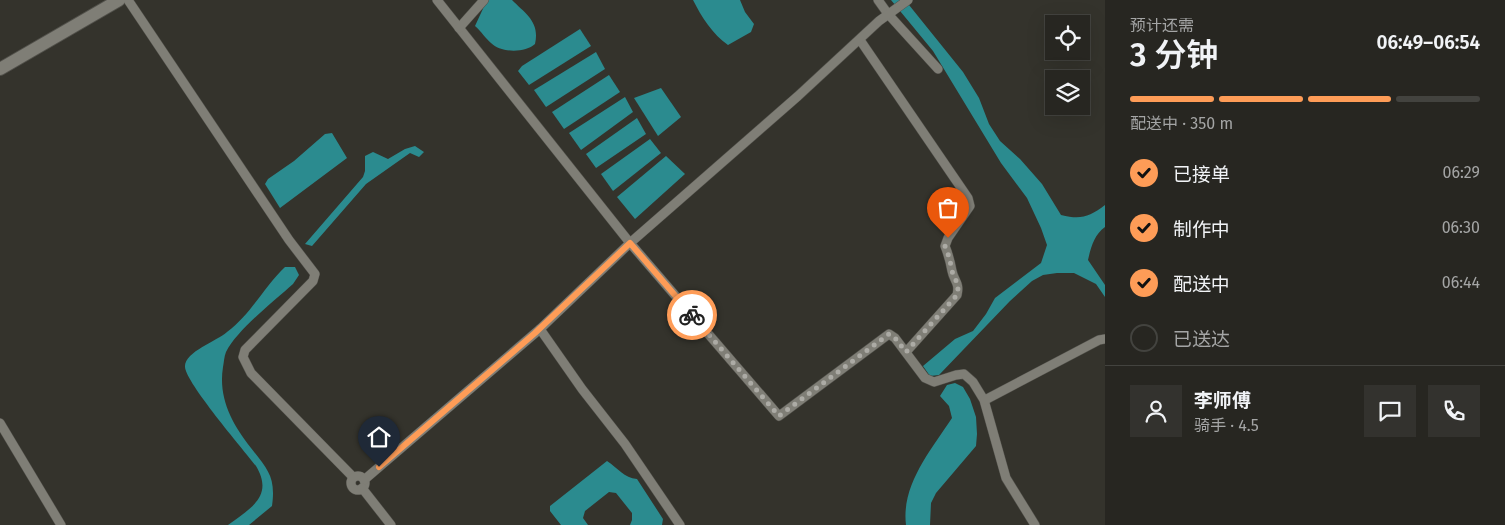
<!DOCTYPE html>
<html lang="zh">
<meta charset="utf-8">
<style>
body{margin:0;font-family:"Fira Sans","Noto Sans SC",sans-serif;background:#33322e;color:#f1f3f6;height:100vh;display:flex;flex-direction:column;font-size:19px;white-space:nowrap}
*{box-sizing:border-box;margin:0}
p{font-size:16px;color:#a4a5a5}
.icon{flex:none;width:28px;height:28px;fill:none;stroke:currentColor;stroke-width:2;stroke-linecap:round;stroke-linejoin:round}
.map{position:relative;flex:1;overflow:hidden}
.side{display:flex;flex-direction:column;background:#272621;width:400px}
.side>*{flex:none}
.fabs{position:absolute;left:1045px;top:15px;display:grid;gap:10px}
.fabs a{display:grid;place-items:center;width:45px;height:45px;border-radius:0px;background:#272621;box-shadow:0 5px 20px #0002,0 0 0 1px #43433f;font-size:25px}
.pin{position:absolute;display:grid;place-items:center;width:42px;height:42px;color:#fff;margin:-51px -21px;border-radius:50% 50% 50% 0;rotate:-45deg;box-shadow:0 0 5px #0007}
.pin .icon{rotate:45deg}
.courier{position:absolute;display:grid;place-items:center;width:50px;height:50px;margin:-25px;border:4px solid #fe9c57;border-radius:50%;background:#fff;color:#222;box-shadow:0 1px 6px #0007}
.summary em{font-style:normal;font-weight:600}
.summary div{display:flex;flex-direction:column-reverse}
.summary{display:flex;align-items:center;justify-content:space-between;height:85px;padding:0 25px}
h1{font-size:32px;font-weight:600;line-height:38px}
.bar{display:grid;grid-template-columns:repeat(4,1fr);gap:8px 5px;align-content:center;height:60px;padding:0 25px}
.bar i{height:6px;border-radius:4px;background:#43433f}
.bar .current{background:#fe9c57}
.bar p{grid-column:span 4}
.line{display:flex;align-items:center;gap:12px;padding:0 25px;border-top:1px solid #43433f}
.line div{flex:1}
.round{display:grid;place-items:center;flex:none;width:52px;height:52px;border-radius:0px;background:#33322e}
ol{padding:0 25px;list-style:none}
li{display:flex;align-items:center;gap:15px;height:55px}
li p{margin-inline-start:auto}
li .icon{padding:5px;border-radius:50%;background:#fe9c57;color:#111;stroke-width:4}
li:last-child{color:#a4a5a5}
li i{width:28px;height:28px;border:2px solid #43433f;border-radius:50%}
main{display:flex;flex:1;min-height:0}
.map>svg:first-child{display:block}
.water{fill:#2b8b8f}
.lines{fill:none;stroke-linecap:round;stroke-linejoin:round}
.street-casing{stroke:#52514b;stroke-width:10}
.secondary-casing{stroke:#52514b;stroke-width:14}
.street{stroke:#7f7e76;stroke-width:9}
.secondary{stroke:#7f7e76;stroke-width:12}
.done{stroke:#acaba5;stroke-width:5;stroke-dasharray:0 9}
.route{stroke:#fe9c57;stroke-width:6}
</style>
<main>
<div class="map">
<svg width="1105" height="525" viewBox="0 0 1105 525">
<rect width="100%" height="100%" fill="#34332c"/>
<g class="water">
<path d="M 487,0 L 512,0 C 526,14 540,22 535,44 C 525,53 501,53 491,43 C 486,39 481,31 475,26 Z"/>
<path d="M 693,0 L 740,0 L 745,12 L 754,24 L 751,32 L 728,45 C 713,35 701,16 693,0 Z"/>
<path d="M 891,0 L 905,0 L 963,72 L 979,98 L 989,124 L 1000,141 L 1020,159 L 1042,184 L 1061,215 C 1081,220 1089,217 1105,205 L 1105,227 C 1094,235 1091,247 1088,260 L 1105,285 L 1105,297 L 1096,284 L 1074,273 L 1057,273 L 1043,275 L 1032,281 L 1010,301 L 939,375 L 930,376 L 923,366 L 955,339 L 973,331 L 986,314 L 995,298 L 1041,263 L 1047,245 L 1041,228 L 1027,198 L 1001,163 L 933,51 Z"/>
<polygon points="580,29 591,46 529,85 518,71 522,66"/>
<polygon points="596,52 605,69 546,107 534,90"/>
<polygon points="609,75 620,92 564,129 552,112"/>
<polygon points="661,88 681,117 658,136 634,98"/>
<polygon points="625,97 633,112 581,150 569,133"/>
<polygon points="637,118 646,134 596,168 586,154"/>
<polygon points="332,133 347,158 280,208 265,184 268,179 294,161 325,134"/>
<polygon points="650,139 661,153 613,191 601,174"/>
<polygon points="415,146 424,152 419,157 410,153 366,184 312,246 305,244 363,177 365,171 365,156 373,152 388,159 405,149"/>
<polygon points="666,156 685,174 635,219 617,197"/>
<path d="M 285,267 L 295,267 L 299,275 L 293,284 C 274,301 237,330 226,352 C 224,357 224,362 223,367 C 218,398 232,424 251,448 C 268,470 276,477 272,506 L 249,525 L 228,525 C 251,508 274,496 256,466 C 243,449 186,383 185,367 C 184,352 217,341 227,332 C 251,314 264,287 285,267 Z"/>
<path d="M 955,383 L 963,387 L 970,399 L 976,417 L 977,434 L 976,446 L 936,493 L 931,503 L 930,525 L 906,525 C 901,485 931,450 952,418 L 949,406 L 940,396 L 947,385 Z"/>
<path d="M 607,461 C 618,468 624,478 637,479 L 663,519 L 662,525 L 630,525 L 632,520 L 632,513 L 616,493 L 609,492 L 585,511 L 583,518 L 588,525 L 561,525 L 550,511 L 550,506 Z"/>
</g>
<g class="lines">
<defs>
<g id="street">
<polyline points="128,0 289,240 315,274 313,281 245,350 243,357 251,373 353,477"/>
<polyline points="437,0 630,243 779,416 889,334 895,338 925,378 934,382 956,375 964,374 973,382 984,400 1006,478 1035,525"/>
<polyline points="878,0 888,14 938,69"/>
<polyline points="459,28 484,0"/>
<path d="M 860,40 L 968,198 L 970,206 L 948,238 L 945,246 C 949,256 950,260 952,271 C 954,281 960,283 957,295 L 906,352"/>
<polyline points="540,329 582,389 625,444 680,525"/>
<polyline points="985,400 1099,340 1105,339"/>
<polyline points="0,423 61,525"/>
<circle cx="358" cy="483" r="7"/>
<polyline points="364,480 540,329 630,243 798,96 879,21 908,0"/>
<polyline points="362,488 391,525"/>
</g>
<polyline id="secondary" points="0,69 119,0"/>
</defs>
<use href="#street" class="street-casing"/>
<use href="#secondary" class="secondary-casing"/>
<use href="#street" class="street"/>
<use href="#secondary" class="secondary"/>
</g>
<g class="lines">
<path class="done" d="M 692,315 L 779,416 L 889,334 L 895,338 L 906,352 L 957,295 C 960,283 955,281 952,271 C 950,260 949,256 945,246 L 948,238"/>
<polyline class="route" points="379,467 535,333 630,243 692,315"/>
</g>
</svg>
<div class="fabs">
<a><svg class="icon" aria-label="locate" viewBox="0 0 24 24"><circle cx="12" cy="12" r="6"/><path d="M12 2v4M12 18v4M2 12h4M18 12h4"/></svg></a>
<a><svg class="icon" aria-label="layers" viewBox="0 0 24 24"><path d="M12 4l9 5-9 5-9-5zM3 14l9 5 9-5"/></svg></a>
</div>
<div class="pin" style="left:948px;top:238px;background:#ea580c"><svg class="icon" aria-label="bag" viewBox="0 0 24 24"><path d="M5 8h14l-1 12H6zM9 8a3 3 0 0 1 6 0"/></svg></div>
<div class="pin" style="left:379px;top:467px;background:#1f2937"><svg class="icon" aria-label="home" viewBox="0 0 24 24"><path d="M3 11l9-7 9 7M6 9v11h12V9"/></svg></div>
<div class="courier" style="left:692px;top:315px"><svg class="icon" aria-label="bike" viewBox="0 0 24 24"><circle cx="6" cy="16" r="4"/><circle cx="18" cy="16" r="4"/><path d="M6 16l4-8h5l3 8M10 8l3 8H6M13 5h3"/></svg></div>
</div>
<section class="side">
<div class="summary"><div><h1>3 分钟</h1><p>预计还需</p></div><em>06:49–06:54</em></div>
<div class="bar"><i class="current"></i><i class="current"></i><i class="current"></i><i></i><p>配送中 · 350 m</p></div>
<ol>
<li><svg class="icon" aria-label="check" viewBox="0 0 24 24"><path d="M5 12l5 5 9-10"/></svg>已接单<p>06:29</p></li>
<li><svg class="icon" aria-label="check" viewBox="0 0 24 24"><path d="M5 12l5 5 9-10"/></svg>制作中<p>06:30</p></li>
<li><svg class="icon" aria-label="check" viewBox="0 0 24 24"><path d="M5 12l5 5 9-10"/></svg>配送中<p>06:44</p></li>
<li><i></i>已送达</li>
</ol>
<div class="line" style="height:90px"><a class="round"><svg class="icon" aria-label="person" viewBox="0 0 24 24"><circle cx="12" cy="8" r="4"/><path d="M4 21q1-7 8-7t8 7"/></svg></a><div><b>李师傅</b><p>骑手 · 4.5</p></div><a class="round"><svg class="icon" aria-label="chat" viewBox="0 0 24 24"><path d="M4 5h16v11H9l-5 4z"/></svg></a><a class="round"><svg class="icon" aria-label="phone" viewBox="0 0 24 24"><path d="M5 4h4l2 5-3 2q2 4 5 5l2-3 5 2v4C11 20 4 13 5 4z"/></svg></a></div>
</section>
</main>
